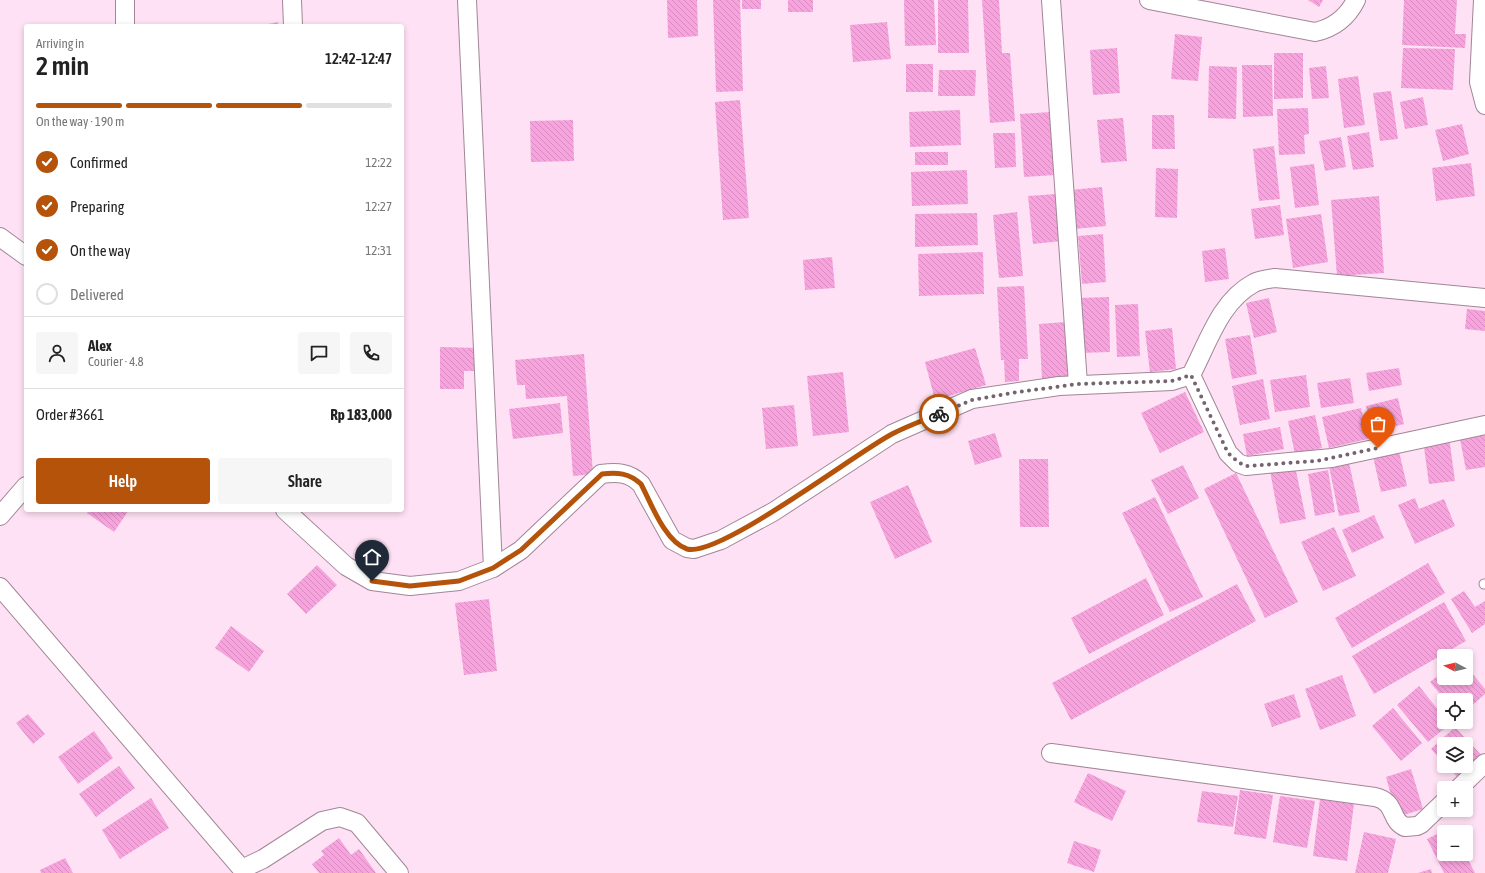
<!DOCTYPE html>
<meta charset="utf-8">
<style>
body{margin:0;font-family:"Asap Condensed",sans-serif;background:#f6f6f6;color:#222;height:100vh;display:flex;flex-direction:column;font-size:15px;white-space:nowrap}
*{box-sizing:border-box;margin:0}
p{font-size:13px;color:#767676}
.icon{flex:none;width:22px;height:22px;fill:none;stroke:currentColor;stroke-width:2;stroke-linecap:round;stroke-linejoin:round}
.map{position:relative;flex:1;overflow:hidden}
.panel{position:absolute;left:24px;top:24px;width:380px;height:488px;display:flex;flex-direction:column;background:#fff;border-radius:4px;box-shadow:0 2px 6px #0003}
.panel>*{flex:none}
.needle{width:26px;rotate:277deg}
.controls{position:absolute;left:1437px;top:649px;display:grid;gap:8px}
.controls a{display:grid;place-items:center;width:36px;height:36px;border-radius:4px;background:#fff;box-shadow:0 2px 6px #0003;font-size:20px}
.pin{position:absolute;display:grid;place-items:center;width:34px;height:34px;color:#fff;margin:-41px -17px;border-radius:50% 50% 50% 0;rotate:-45deg;box-shadow:0 0 4px #0007}
.pin .icon{rotate:45deg}
.courier{position:absolute;display:grid;place-items:center;width:40px;height:40px;margin:-20px;border:3px solid #b45309;border-radius:50%;background:#fff;color:#222;box-shadow:0 1px 5px #0007}
.summary em{font-style:normal;font-weight:600}
.summary div{display:flex;flex-direction:column-reverse}
.summary{display:flex;align-items:center;justify-content:space-between;height:68px;padding:0 12px}
h1{font-size:26px;font-weight:600;line-height:30px}
.bar{display:grid;grid-template-columns:repeat(4,1fr);gap:6px 4px;align-content:center;height:48px;padding:0 12px}
.bar i{height:5px;border-radius:3px;background:#e0e0e0}
.bar .active{background:#b45309}
.bar p{grid-column:span 4}
.line{display:flex;align-items:center;gap:10px;padding:0 12px;border-top:1px solid #e0e0e0}
.line div{flex:1}
.round{display:grid;place-items:center;flex:none;width:42px;height:42px;border-radius:4px;background:#f6f6f6}
ol{padding:0 12px;list-style:none}
li{display:flex;align-items:center;gap:12px;height:44px}
li p{margin-inline-start:auto}
li .icon{padding:4px;border-radius:50%;background:#b45309;color:#fff;stroke-width:4}
li:last-child{color:#767676}
li i{width:22px;height:22px;border:2px solid #e0e0e0;border-radius:50%}
.cta{display:flex;gap:8px;margin-top:auto;padding:8px 12px}
.cta a{flex:1;height:46px;border-radius:4px;background:#b45309;color:#fff;font-size:16px;font-weight:600;line-height:46px;text-align:center}
.cta a+a{background:#f6f6f6;color:#222}
.map>svg:first-child{display:block}
.building{fill:url(#building-back-hatch)}
.lines{fill:none;stroke-linecap:round;stroke-linejoin:round}
.lane-casing{stroke:#a18697;stroke-width:11}
.street-casing{stroke:#a18697;stroke-width:20}
.lane{stroke:#fff;stroke-width:9}
.street{stroke:#fff;stroke-width:18}
.done{stroke:#75646f;stroke-width:4;stroke-dasharray:0 7.2}
.route{stroke:#b45309;stroke-width:5}
</style>
<div class="map">
<svg width="1485" height="873" viewBox="0 0 1485 873">
<defs>
<pattern id="building-back-hatch" width="6" height="6" patternUnits="userSpaceOnUse"><rect width="6" height="6" fill="#f8a3dd"/><path d="M-1 5l2 2M0 0l6 6M5-1l2 2" fill="none" stroke="#d58cbe"/></pattern>
</defs>
<rect width="100%" height="100%" fill="#fee1f4"/>
<g class="building">
<polygon points="667,0 697,0 698,36 668,38"/>
<polygon points="713,0 740,0 743,91 716,92"/>
<rect x="742" y="0" width="19" height="9"/>
<rect x="788" y="0" width="25" height="12"/>
<polygon points="904,0 934,0 936,45 905,46"/>
<polygon points="938,0 968,0 969,53 938,53"/>
<polygon points="982,0 999,0 1002,53 1010,53 1015,121 990,123"/>
<polygon points="1308,0 1323,0 1319,7"/>
<polygon points="1404,0 1457,0 1455,34 1466,34 1465,48 1402,45"/>
<polygon points="278,22 279,26 263,26 263,25"/>
<polygon points="887,22 891,59 853,62 850,25"/>
<polygon points="1175,34 1202,37 1198,81 1171,79"/>
<polygon points="1117,48 1120,93 1093,95 1090,50"/>
<polygon points="1403,48 1455,49 1453,90 1401,88"/>
<polygon points="1274,53 1303,53 1303,98 1274,99"/>
<rect x="906" y="64" width="27" height="28"/>
<polygon points="1242,65 1272,65 1273,116 1243,117"/>
<polygon points="1209,66 1237,67 1236,119 1208,118"/>
<polygon points="1326,66 1329,98 1312,99 1309,68"/>
<polygon points="939,70 976,70 975,96 938,96"/>
<polygon points="1358,76 1365,125 1344,128 1338,79"/>
<polygon points="1391,91 1398,139 1380,141 1373,93"/>
<polygon points="1423,97 1428,125 1405,129 1400,102"/>
<polygon points="740,100 749,218 723,220 715,102"/>
<polygon points="1308,108 1309,134 1304,135 1305,154 1279,155 1277,109"/>
<polygon points="960,110 961,145 910,147 909,112"/>
<polygon points="1051,112 1055,175 1024,177 1020,114"/>
<polygon points="1152,115 1174,115 1175,149 1152,149"/>
<polygon points="1123,118 1127,161 1101,163 1097,120"/>
<polygon points="573,120 574,161 531,162 530,121"/>
<polygon points="1462,124 1469,154 1443,161 1435,130"/>
<polygon points="1369,132 1374,167 1353,170 1347,136"/>
<polygon points="993,133 1015,133 1016,167 995,168"/>
<polygon points="1341,137 1346,167 1325,171 1319,141"/>
<polygon points="1274,146 1280,199 1259,201 1253,149"/>
<rect x="915" y="152" width="33" height="13"/>
<polygon points="1471,163 1475,196 1436,201 1432,168"/>
<polygon points="1314,164 1319,205 1295,208 1290,167"/>
<polygon points="1156,168 1178,169 1177,218 1155,217"/>
<polygon points="967,170 968,204 912,206 911,172"/>
<polygon points="1102,187 1106,226 1074,229 1070,190"/>
<polygon points="1056,194 1061,241 1033,244 1028,196"/>
<polygon points="1379,196 1384,273 1337,276 1331,200"/>
<polygon points="1280,205 1284,235 1255,239 1251,209"/>
<polygon points="1017,212 1023,276 999,278 993,215"/>
<polygon points="977,213 978,245 915,247 915,214"/>
<polygon points="1321,214 1328,262 1293,268 1286,219"/>
<polygon points="1103,234 1106,282 1082,284 1078,236"/>
<polygon points="1225,248 1229,279 1205,282 1202,251"/>
<polygon points="983,252 984,294 919,296 918,254"/>
<polygon points="832,257 835,288 805,290 803,260"/>
<polygon points="1024,286 1028,359 1019,359 1019,381 1005,382 1004,360 1001,360 997,287"/>
<polygon points="1109,297 1110,352 1080,353 1079,298"/>
<polygon points="1269,298 1277,332 1254,338 1246,303"/>
<polygon points="1138,304 1140,356 1117,357 1115,305"/>
<polygon points="1467,309 1485,311 1485,331 1465,329"/>
<polygon points="1066,322 1069,377 1042,379 1039,324"/>
<polygon points="1172,328 1176,369 1150,372 1145,331"/>
<polygon points="1250,335 1257,374 1232,379 1225,339"/>
<polygon points="440,347 479,348 479,371 464,371 464,389 440,389"/>
<polygon points="975,348 986,385 935,400 925,362"/>
<polygon points="584,354 593,474 573,476 567,396 526,399 525,385 517,385 515,360"/>
<polygon points="1399,368 1402,385 1369,391 1366,373"/>
<polygon points="843,372 849,432 813,436 807,376"/>
<polygon points="1306,375 1310,407 1275,412 1270,380"/>
<polygon points="1350,378 1354,403 1321,408 1317,383"/>
<polygon points="1263,379 1270,419 1240,425 1232,386"/>
<polygon points="1185,392 1204,432 1160,453 1141,413"/>
<polygon points="1398,398 1404,424 1372,432 1366,406"/>
<polygon points="560,403 563,433 513,439 509,409"/>
<polygon points="794,405 798,446 766,449 762,408"/>
<polygon points="1361,408 1368,439 1329,448 1322,417"/>
<polygon points="1315,415 1322,448 1295,454 1288,421"/>
<polygon points="1280,427 1284,449 1247,456 1243,434"/>
<polygon points="995,433 1002,457 975,465 968,441"/>
<polygon points="1485,434 1485,467 1466,470 1460,439"/>
<polygon points="1449,437 1455,481 1429,484 1423,440"/>
<polygon points="1398,447 1407,486 1381,492 1372,452"/>
<polygon points="1019,459 1048,459 1049,527 1020,527"/>
<polygon points="1349,463 1360,512 1339,516 1329,466"/>
<polygon points="1183,465 1199,498 1168,514 1151,480"/>
<polygon points="1295,466 1306,519 1280,524 1270,471"/>
<polygon points="1328,470 1335,512 1315,516 1308,474"/>
<polygon points="1236,473 1298,602 1265,618 1204,489"/>
<polygon points="908,485 932,542 895,559 870,502"/>
<polygon points="1155,497 1203,597 1170,612 1122,513"/>
<polygon points="1415,498 1419,509 1444,499 1455,526 1415,544 1398,505"/>
<polygon points="90,510 129,510 114,532 87,513"/>
<polygon points="1374,515 1384,538 1352,553 1342,530"/>
<polygon points="1334,527 1356,576 1323,591 1301,542"/>
<polygon points="1428,563 1445,593 1352,648 1335,618"/>
<polygon points="317,565 337,585 306,614 287,594"/>
<polygon points="1146,578 1164,615 1089,654 1071,618"/>
<polygon points="1237,584 1256,621 1071,720 1052,683"/>
<polygon points="1464,591 1475,607 1485,601 1485,624 1472,633 1451,599"/>
<polygon points="489,599 497,671 464,675 455,603"/>
<polygon points="1444,602 1466,641 1374,694 1352,656"/>
<polygon points="231,626 264,651 249,672 215,648"/>
<polygon points="1466,666 1485,689 1485,694 1466,711 1466,700 1445,700 1430,682 1444,671 1444,678 1466,678"/>
<polygon points="1342,675 1356,716 1320,730 1305,689"/>
<polygon points="1419,686 1444,717 1444,722 1450,724 1428,742 1397,705"/>
<polygon points="1294,694 1301,717 1272,727 1264,704"/>
<polygon points="1393,708 1422,743 1401,761 1372,726"/>
<polygon points="28,714 45,734 33,744 16,723"/>
<polygon points="1455,727 1483,757 1459,779 1447,766 1466,766 1466,744 1444,744 1444,763 1431,749"/>
<polygon points="94,731 113,758 78,784 58,757"/>
<polygon points="119,766 135,788 96,817 79,794"/>
<polygon points="1411,769 1423,809 1397,817 1386,777"/>
<polygon points="1088,773 1126,791 1112,821 1074,802"/>
<polygon points="1240,790 1273,795 1266,839 1234,834"/>
<polygon points="1202,791 1238,796 1233,827 1197,822"/>
<polygon points="1280,796 1315,801 1307,848 1273,842"/>
<polygon points="151,798 169,828 120,859 102,830"/>
<polygon points="1320,799 1354,803 1347,861 1313,856"/>
<polygon points="1452,827 1454,832 1444,832 1444,854 1465,854 1475,873 1444,873 1427,839"/>
<polygon points="1364,832 1396,839 1388,873 1355,873"/>
<polygon points="339,838 351,855 359,849 376,873 319,873 312,864 324,855 321,851"/>
<polygon points="1074,841 1101,850 1094,872 1067,863"/>
<polygon points="65,858 73,873 41,873 40,870"/>
<polygon points="1431,869 1432,873 1418,873"/>
</g>
<g class="lines">
<defs>
<polyline id="lane" points="1484,584 1485,584"/>
<g id="street">
<polyline points="125,0 125,26"/>
<polyline points="292,0 293,26"/>
<polyline points="467,0 493,568"/>
<polyline points="1051,0 1078,384"/>
<path d="M 1149,0 L 1315,32 C 1334,28 1347,18 1356,0"/>
<polyline points="1483,0 1479,82 1485,105"/>
<polyline points="0,237 26,256"/>
<polyline points="1191,375 1228,453 1238,463 1246,466 1332,458 1485,425"/>
<path d="M 285,510 L 346,566 L 372,581 L 410,586 L 459,581 L 493,568 L 521,550 L 601,474 C 617,472 629,472 641,484 L 672,540 L 687,548 L 694,549 L 721,540 L 773,512 L 892,434 L 972,399 L 1059,386 L 1172,381 L 1191,375 C 1208,343 1220,301 1254,283 C 1260,280 1268,279 1275,278 L 1485,298"/>
<polyline points="0,516 26,486"/>
<polyline points="0,587 242,869 263,859 322,821 340,817 357,823 399,873"/>
<path d="M 1051,753 L 1375,797 C 1397,802 1389,820 1405,827 L 1417,826 L 1421,824 L 1444,802"/>
<polyline points="1459,788 1485,763"/>
</g>
</defs>
<use href="#lane" class="lane-casing"/>
<use href="#street" class="street-casing"/>
<use href="#lane" class="lane"/>
<use href="#street" class="street"/>
</g>
<g class="lines">
<polyline class="done" points="939,414 972,400 1018,392 1078,384 1172,381 1191,375 1228,453 1238,462 1246,466 1317,461 1378,448"/>
<path class="route" d="M 372,581 L 410,586 L 459,581 L 493,568 L 521,550 L 602,474 C 617,472 629,473 641,484 C 651,503 665,542 687,549 C 719,558 857,452 892,434 C 907,426 924,420 939,414"/>
</g>
</svg>
<div class="controls">
<a><svg class="needle" viewBox="-14 -14 28 28"><path d="M0-13l5 13h-10z" fill="#e53935"/><path d="M0 13l5-13h-10z" fill="#767676"/></svg></a>
<a><svg class="icon" aria-label="locate" viewBox="0 0 24 24"><circle cx="12" cy="12" r="6"/><path d="M12 2v4M12 18v4M2 12h4M18 12h4"/></svg></a>
<a><svg class="icon" aria-label="layers" viewBox="0 0 24 24"><path d="M12 4l9 5-9 5-9-5zM3 14l9 5 9-5"/></svg></a>
<a>+</a>
<a>−</a>
</div>
<div class="pin" style="left:1378px;top:448px;background:#ea580c"><svg class="icon" aria-label="bag" viewBox="0 0 24 24"><path d="M5 8h14l-1 12H6zM9 8a3 3 0 0 1 6 0"/></svg></div>
<div class="pin" style="left:372px;top:581px;background:#1f2937"><svg class="icon" aria-label="home" viewBox="0 0 24 24"><path d="M3 11l9-7 9 7M6 9v11h12V9"/></svg></div>
<div class="courier" style="left:939px;top:414px"><svg class="icon" aria-label="bike" viewBox="0 0 24 24"><circle cx="6" cy="16" r="4"/><circle cx="18" cy="16" r="4"/><path d="M6 16l4-8h5l3 8M10 8l3 8H6M13 5h3"/></svg></div>
<section class="panel">
<div class="summary"><div><h1>2 min</h1><p>Arriving in</p></div><em>12:42–12:47</em></div>
<div class="bar"><i class="active"></i><i class="active"></i><i class="active"></i><i></i><p>On the way · 190 m</p></div>
<ol>
<li><svg class="icon" aria-label="check" viewBox="0 0 24 24"><path d="M5 12l5 5 9-10"/></svg>Confirmed<p>12:22</p></li>
<li><svg class="icon" aria-label="check" viewBox="0 0 24 24"><path d="M5 12l5 5 9-10"/></svg>Preparing<p>12:27</p></li>
<li><svg class="icon" aria-label="check" viewBox="0 0 24 24"><path d="M5 12l5 5 9-10"/></svg>On the way<p>12:31</p></li>
<li><i></i>Delivered</li>
</ol>
<div class="line" style="height:72px"><a class="round"><svg class="icon" aria-label="person" viewBox="0 0 24 24"><circle cx="12" cy="8" r="4"/><path d="M4 21q1-7 8-7t8 7"/></svg></a><div><b>Alex</b><p>Courier · 4.8</p></div><a class="round"><svg class="icon" aria-label="chat" viewBox="0 0 24 24"><path d="M4 5h16v11H9l-5 4z"/></svg></a><a class="round"><svg class="icon" aria-label="phone" viewBox="0 0 24 24"><path d="M5 4h4l2 5-3 2q2 4 5 5l2-3 5 2v4C11 20 4 13 5 4z"/></svg></a></div>
<div class="line" style="height:52px"><div>Order #3661</div><b>Rp 183,000</b></div>
<div class="cta"><a>Help</a><a>Share</a></div>
</section>
</div>
